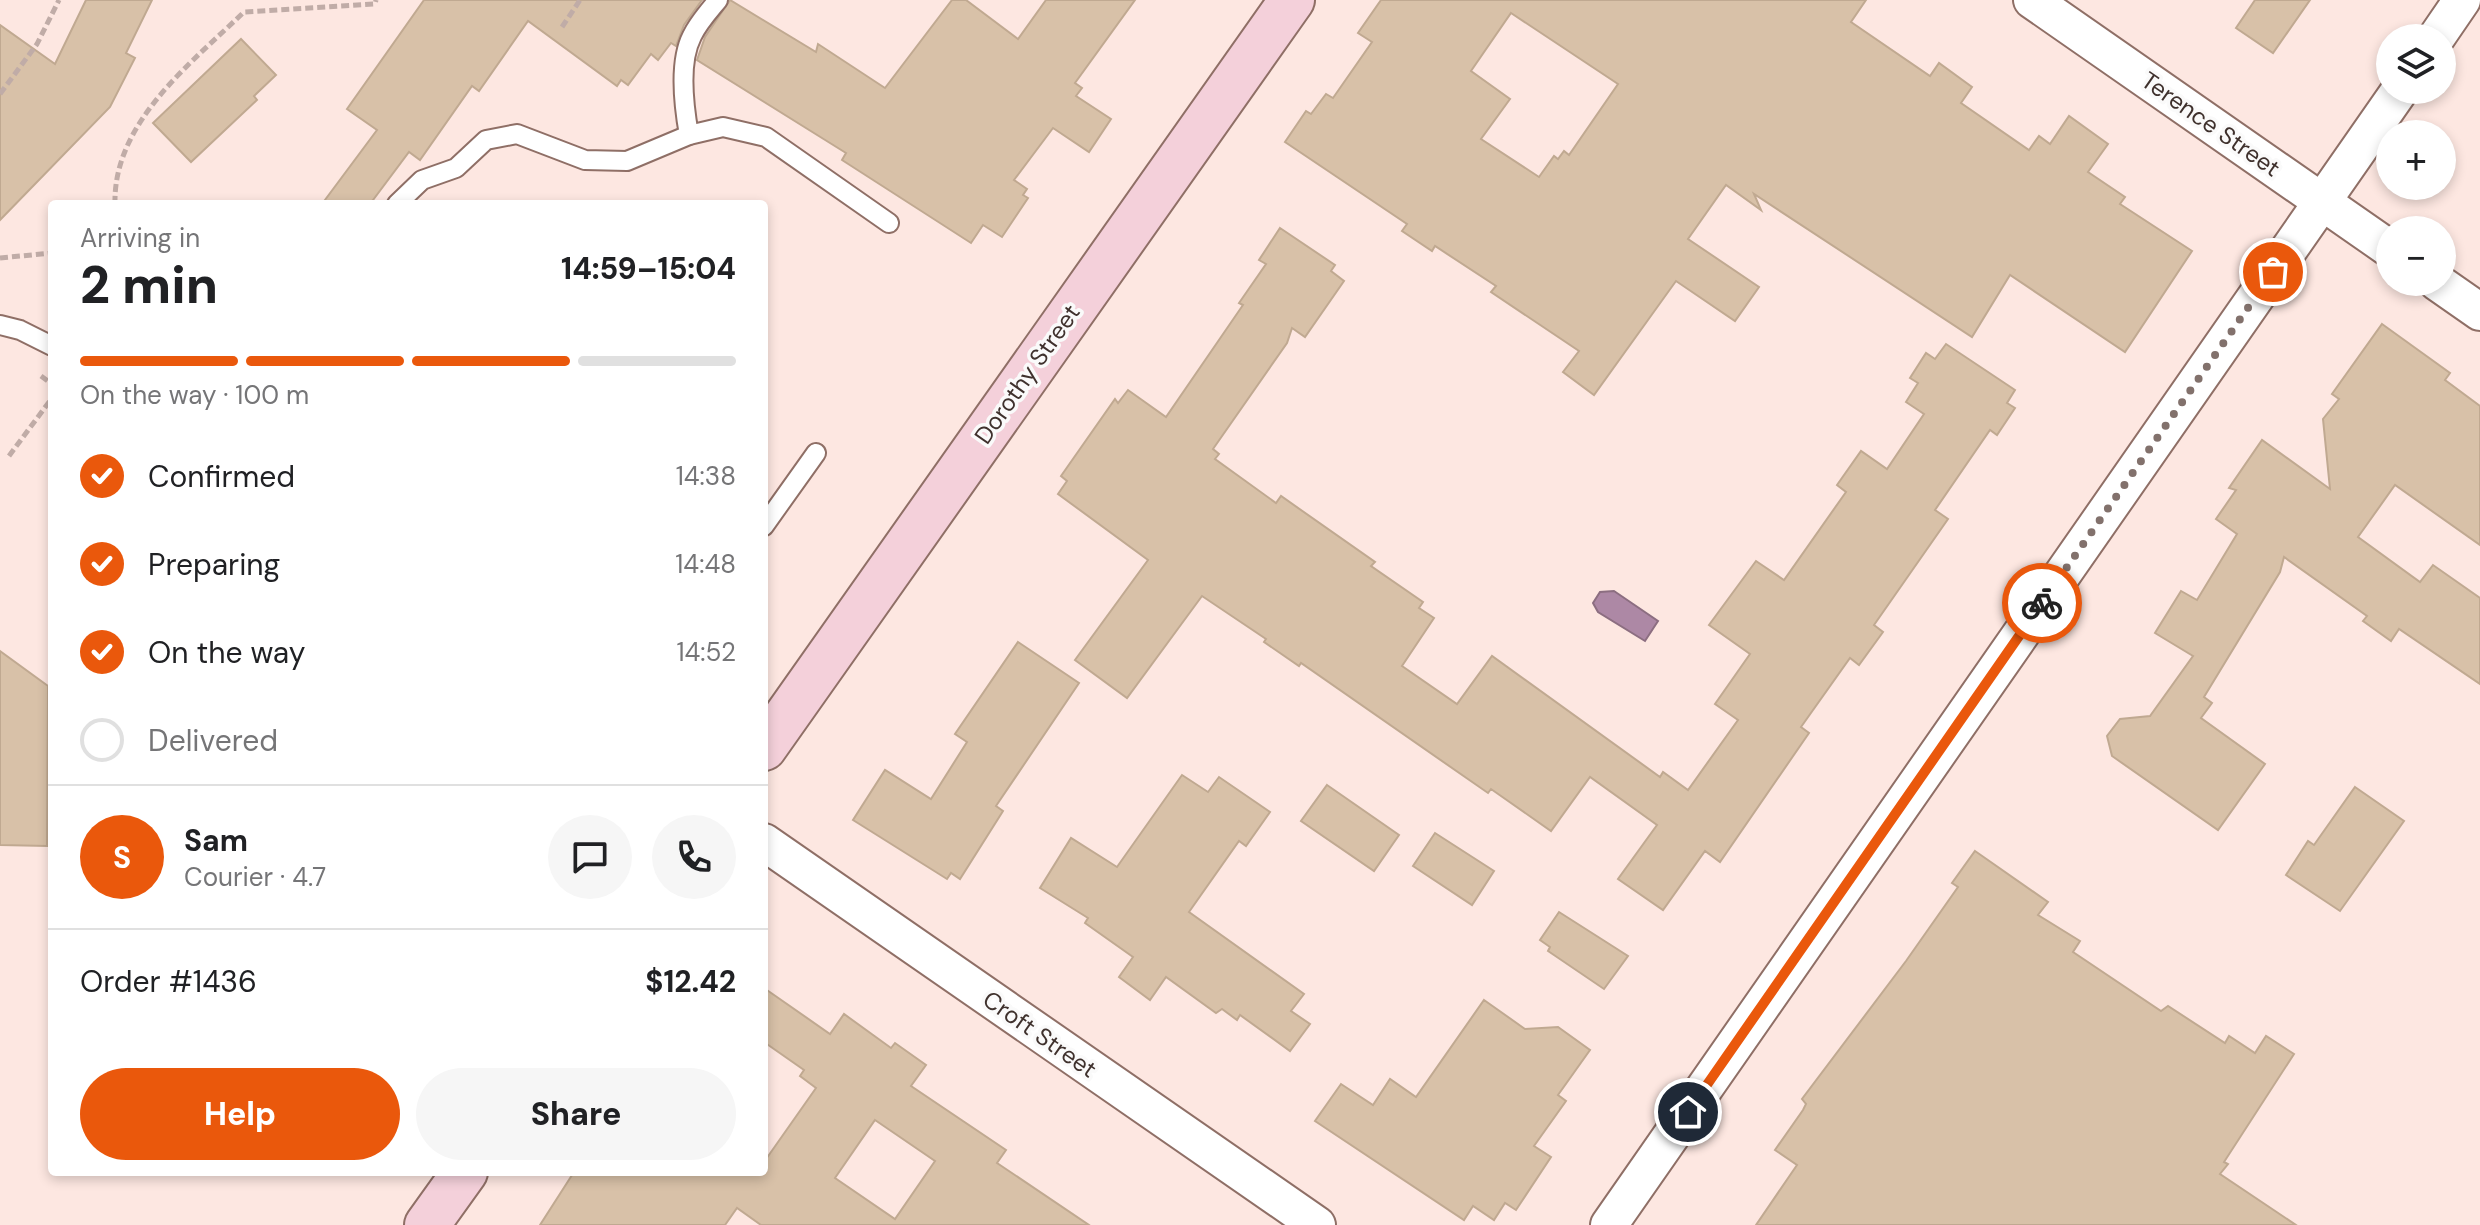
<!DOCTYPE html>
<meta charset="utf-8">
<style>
body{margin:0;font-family:"DM Sans",sans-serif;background:#f6f6f6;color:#202124;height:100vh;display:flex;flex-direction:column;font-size:30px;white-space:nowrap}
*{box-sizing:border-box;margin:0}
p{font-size:26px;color:#757577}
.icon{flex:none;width:44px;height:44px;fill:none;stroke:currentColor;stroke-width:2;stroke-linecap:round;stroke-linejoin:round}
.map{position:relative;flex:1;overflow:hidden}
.details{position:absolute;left:48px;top:200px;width:720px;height:976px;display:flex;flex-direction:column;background:#fff;border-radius:8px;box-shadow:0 4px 12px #0003}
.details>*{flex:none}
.buttons{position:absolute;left:2376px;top:24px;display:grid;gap:16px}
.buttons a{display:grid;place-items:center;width:80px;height:80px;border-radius:50%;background:#fff;box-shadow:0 4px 12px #0003;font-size:40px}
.pin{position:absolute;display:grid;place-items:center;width:68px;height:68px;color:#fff;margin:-34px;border:4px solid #fff;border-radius:50%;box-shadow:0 2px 8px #0007}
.courier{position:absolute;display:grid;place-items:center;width:80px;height:80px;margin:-40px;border:6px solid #ea580c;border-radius:50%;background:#fff;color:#222;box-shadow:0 2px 10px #0007}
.overview em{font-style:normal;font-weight:800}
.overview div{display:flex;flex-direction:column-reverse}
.overview{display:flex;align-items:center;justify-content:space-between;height:136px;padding:0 32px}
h1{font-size:52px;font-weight:800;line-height:60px}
.bar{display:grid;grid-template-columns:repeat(4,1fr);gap:12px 8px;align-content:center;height:96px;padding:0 32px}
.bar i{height:10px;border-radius:6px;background:#e0e0e0}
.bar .on{background:#ea580c}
.bar p{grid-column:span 4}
.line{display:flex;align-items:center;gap:20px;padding:0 32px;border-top:2px solid #e0e0e0}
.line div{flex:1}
.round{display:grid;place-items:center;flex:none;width:84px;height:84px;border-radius:42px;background:#f6f6f6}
ol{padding:0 32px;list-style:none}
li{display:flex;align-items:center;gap:24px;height:88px}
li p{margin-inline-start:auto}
li .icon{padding:8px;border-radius:50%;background:#ea580c;color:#fff;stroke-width:4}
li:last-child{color:#757577}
li i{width:44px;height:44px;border:4px solid #e0e0e0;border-radius:50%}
.cta{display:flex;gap:16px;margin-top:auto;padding:16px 32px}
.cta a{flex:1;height:92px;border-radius:48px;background:#ea580c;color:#fff;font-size:32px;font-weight:800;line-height:92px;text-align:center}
.cta a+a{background:#f6f6f6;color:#202124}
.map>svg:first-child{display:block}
.water{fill:#ad88a5;stroke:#8c6e81;stroke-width:2}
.building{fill:#d8c1a8;stroke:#c0a991;stroke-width:2;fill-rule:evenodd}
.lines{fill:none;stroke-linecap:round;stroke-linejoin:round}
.lane-casing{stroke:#8f6f66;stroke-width:22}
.street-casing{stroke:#8f6f66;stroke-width:40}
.secondary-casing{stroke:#8f6f66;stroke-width:48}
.path{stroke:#c0aca7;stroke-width:5;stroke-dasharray:8 4;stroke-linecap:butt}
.lane{stroke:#fff;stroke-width:18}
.street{stroke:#fff;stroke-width:36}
.secondary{stroke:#f4d0da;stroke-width:44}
.done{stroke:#82716c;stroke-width:8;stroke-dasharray:0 14.4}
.route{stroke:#ea580c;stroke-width:10}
.labels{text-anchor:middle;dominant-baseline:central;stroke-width:7;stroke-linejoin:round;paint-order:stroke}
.street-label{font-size:24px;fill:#3f312d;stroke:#fafafa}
</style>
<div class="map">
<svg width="2480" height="1225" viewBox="0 0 2480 1225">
<rect width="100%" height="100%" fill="#fde7e1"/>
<polygon class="water" points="1614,591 1658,621 1645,641 1598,612 1593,603 1600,592"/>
<g class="building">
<polygon points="86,0 152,0 126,53 135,58 110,107 0,220 0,25 55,64"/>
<polygon points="424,0 702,0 684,25 676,46 671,43 658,60 651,54 628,85 621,80 617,86 528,21 479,91 472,86 420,160 409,152 370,204 322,204 377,130 347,109"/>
<polygon points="730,0 816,52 818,44 885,88 952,0 966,0 1018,39 1046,0 1135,0 1075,83 1082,88 1076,96 1111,119 1089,152 1053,128 1014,180 1027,189 1023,195 1028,198 1002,237 983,225 971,243 842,160 846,153 697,60 705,37"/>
<path d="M 1381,0 L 1866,0 L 1851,22 L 1930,76 L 1939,63 L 1972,87 L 1961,103 L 2029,150 L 2039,136 L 2050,144 L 2069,116 L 2108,144 L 2088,172 L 2125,197 L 2120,204 L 2192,251 L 2125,352 L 2010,275 L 1972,337 L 1754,194 L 1761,210 L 1726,185 L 1688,239 L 1759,287 L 1735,321 L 1676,281 L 1594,395 L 1563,372 L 1579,351 L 1491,292 L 1496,286 L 1435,246 L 1432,251 L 1402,231 L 1407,224 L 1285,142 L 1306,111 L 1311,114 L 1326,94 L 1333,98 L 1372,42 L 1358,33 ZM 1511,13 L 1618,84 L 1569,155 L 1564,151 L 1558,159 L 1554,156 L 1539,177 L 1481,139 L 1510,99 L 1471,71 Z"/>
<polygon points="2255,0 2310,0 2273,53 2236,28"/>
<polygon points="241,39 276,75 254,96 257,100 191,162 153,123"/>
<polygon points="1280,228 1335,265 1331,271 1344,281 1305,337 1292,328 1287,343 1213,449 1219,454 1215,459 1276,503 1281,496 1375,562 1371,566 1423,602 1419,608 1434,618 1402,666 1457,704 1492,656 1660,777 1663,772 1688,790 1738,720 1715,704 1750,654 1709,625 1756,561 1784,580 1846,492 1837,485 1861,451 1887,469 1924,414 1906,402 1918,383 1910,378 1926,353 1935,359 1946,344 2015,390 2007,403 2015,408 1997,435 1990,430 1935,510 1948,519 1874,625 1883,632 1859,665 1850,658 1801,727 1809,733 1720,862 1705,851 1663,910 1618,879 1657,825 1590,777 1551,831 1491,789 1488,793 1301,663 1299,666 1264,642 1266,639 1202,596 1127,698 1075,660 1148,560 1058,494 1067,481 1061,476 1115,399 1118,403 1128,390 1166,417 1243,305 1239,303 1266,264 1259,260"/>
<polygon points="2382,324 2450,373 2445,380 2480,406 2480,545 2395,485 2358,537 2420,582 2433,565 2480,598 2480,684 2399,629 2391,641 2363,621 2367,616 2284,557 2280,572 2204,697 2212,703 2201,718 2265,764 2218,830 2112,756 2107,736 2120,719 2150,716 2193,656 2155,633 2181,591 2197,600 2237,534 2216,519 2236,490 2229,488 2262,440 2330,489 2323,419 2339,399 2332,394"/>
<polygon points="1018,642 1079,683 996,806 1003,811 960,879 951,873 947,879 853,820 885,770 931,799 967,742 955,734"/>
<polygon points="0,651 48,686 47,846 0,845"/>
<polygon points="1182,775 1208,792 1219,777 1270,812 1246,846 1239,841 1189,912 1304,994 1291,1011 1310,1024 1290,1051 1240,1015 1237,1020 1222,1009 1216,1013 1166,977 1150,1000 1119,977 1133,957 1085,923 1088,918 1040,888 1071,838 1117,867"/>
<polygon points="1327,785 1399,835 1374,871 1301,821"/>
<polygon points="2355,787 2404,821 2340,911 2286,875 2308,841 2314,845"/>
<polygon points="1435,833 1494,871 1472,905 1413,866"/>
<polygon points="1975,851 2048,902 2038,915 2080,941 2073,952 2161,1011 2168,1006 2225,1043 2229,1036 2255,1053 2266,1036 2294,1054 2224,1162 2228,1164 2220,1174 2296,1225 1756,1225 1797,1165 1775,1150 1803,1110 1806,1104 1802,1099 1906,961 1958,887 1952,883"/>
<polygon points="1559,912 1628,956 1604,989 1548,951 1550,947 1540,940"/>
<path d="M 764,988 L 830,1034 L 844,1014 L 891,1048 L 895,1043 L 926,1065 L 911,1086 L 1006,1150 L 997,1163 L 1089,1225 L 761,1225 L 737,1208 L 725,1225 L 540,1225 L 574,1172 L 764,1172 L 764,1162 L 816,1088 L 800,1076 L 804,1070 L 764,1042 ZM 875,1120 L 935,1161 L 895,1219 L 835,1178 Z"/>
<polygon points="1484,1000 1525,1029 1558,1027 1590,1050 1558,1095 1566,1101 1534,1146 1551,1157 1516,1210 1505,1203 1494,1220 1473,1206 1464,1220 1315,1121 1341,1084 1373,1105 1390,1079 1416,1097"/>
</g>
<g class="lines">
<defs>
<g id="lane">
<path d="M 689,135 C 684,107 678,63 692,36 C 698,23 709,11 718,0"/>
<polyline points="397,204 422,180 456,168 486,140 517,134 585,160 627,161 689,135 723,127 766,137 889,223"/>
<polyline points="0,325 20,330 52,346"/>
<polyline points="764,526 816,453"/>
</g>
<g id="street">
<polyline points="2032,0 2390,249"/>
<polyline points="2436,38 2462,0"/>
<polyline points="2437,282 2480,312"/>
<polyline points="764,842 1317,1225"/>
<polyline points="1609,1225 2400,90"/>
</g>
<g id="secondary">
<polyline points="764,748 1292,0"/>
<polyline points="427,1225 465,1172"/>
</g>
</defs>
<use href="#lane" class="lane-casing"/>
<use href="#street" class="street-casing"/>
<use href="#secondary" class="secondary-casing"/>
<g class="path">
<polyline points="562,27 580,0"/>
<polyline points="0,94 37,44 59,0"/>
<path d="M 115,204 C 113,123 190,64 244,12 L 375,4 L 376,0"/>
<polyline points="0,258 52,253"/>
<polyline points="41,376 52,384"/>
<polyline points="9,456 52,398"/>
</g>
<use href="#lane" class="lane"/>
<use href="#street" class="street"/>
<use href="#secondary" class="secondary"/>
</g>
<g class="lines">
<polyline class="done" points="2042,603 2273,272"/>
<polyline class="route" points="1688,1112 2042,603"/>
</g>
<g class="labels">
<g class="street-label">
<text transform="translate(2211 124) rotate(35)">Terence Street</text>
<text transform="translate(1027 374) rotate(-55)">Dorothy Street</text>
<text transform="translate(1040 1034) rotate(35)">Croft Street</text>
</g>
</g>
</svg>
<div class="buttons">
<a><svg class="icon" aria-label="layers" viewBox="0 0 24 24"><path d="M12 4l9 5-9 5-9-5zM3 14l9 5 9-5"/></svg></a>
<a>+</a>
<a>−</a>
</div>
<div class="pin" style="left:2273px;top:272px;background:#ea580c"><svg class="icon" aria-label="bag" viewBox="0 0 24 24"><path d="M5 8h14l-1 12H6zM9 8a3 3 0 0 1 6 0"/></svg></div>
<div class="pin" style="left:1688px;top:1112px;background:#1f2937"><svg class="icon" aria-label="home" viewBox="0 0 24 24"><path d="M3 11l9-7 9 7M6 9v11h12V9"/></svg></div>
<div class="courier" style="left:2042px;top:603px"><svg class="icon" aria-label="bike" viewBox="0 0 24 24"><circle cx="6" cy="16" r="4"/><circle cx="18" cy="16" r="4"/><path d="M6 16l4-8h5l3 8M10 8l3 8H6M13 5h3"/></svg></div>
<section class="details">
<div class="overview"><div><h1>2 min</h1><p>Arriving in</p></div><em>14:59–15:04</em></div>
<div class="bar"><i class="on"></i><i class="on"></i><i class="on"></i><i></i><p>On the way · 100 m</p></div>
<ol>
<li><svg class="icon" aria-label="check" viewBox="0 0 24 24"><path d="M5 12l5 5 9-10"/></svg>Confirmed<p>14:38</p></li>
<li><svg class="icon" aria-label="check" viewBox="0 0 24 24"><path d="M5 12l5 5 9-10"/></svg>Preparing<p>14:48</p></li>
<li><svg class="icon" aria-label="check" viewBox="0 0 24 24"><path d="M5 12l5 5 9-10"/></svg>On the way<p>14:52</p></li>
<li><i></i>Delivered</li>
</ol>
<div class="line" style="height:144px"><b class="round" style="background:#ea580c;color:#fff">S</b><div><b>Sam</b><p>Courier · 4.7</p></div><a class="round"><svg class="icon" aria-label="chat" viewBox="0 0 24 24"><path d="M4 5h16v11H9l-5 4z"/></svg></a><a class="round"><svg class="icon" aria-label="phone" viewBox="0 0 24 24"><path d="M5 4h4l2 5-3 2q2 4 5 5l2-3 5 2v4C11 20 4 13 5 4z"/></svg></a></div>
<div class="line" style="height:104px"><div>Order #1436</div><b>$12.42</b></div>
<div class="cta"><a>Help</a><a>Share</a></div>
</section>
</div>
